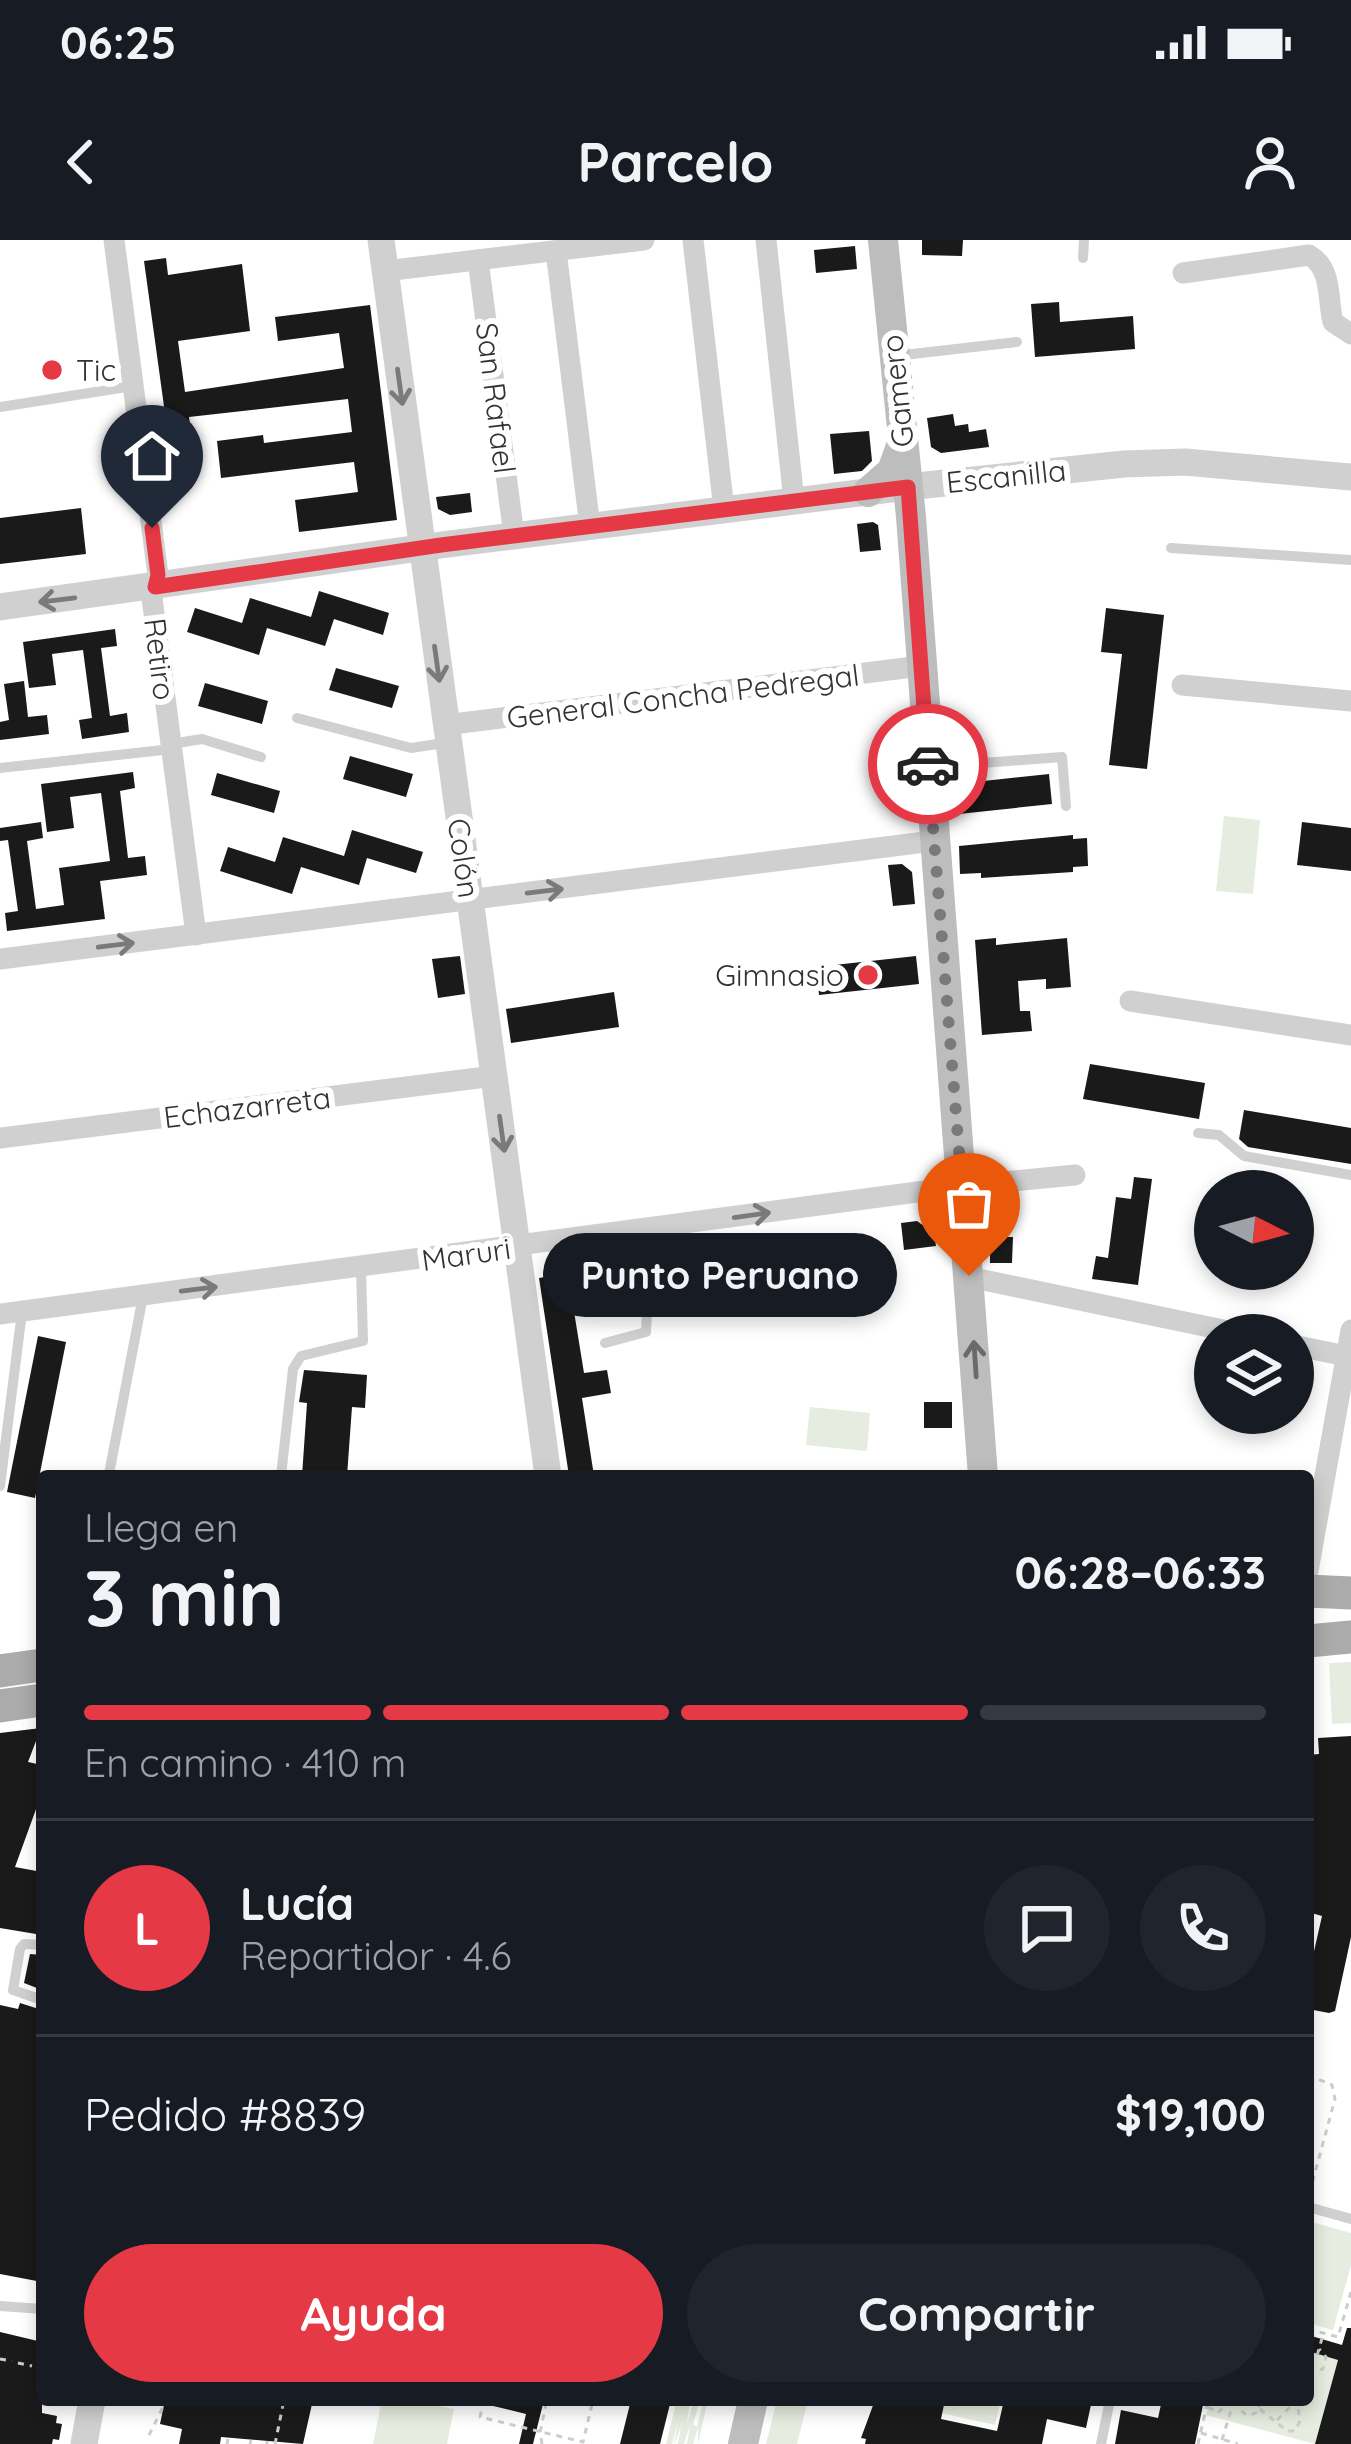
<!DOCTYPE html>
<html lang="es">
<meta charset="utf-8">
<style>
body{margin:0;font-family:Quicksand,sans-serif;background:#20242c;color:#f1f3f6;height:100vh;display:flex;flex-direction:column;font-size:45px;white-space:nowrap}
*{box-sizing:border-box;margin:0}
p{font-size:39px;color:#9ea1a6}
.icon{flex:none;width:66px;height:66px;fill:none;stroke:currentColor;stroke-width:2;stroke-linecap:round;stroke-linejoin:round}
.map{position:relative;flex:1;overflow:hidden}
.drawer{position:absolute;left:36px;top:1230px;width:1278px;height:936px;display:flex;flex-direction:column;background:#171b24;border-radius:12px;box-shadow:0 6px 18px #0003}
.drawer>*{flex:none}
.needle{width:78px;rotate:96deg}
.controls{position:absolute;left:1194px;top:930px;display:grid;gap:24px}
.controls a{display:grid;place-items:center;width:120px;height:120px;border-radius:50%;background:#171b24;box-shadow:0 6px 18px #0003;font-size:60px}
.pin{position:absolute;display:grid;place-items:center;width:102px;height:102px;color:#fff;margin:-123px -51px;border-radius:50% 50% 50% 0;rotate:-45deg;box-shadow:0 0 12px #0007}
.pin .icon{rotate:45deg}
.courier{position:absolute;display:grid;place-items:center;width:120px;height:120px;margin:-60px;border:9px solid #e63946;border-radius:50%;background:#fff;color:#222;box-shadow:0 3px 15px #0007}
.bubble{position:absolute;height:84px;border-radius:42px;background:#171b24;box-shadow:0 6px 18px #0003;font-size:39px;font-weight:800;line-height:84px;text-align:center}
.head em{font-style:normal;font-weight:800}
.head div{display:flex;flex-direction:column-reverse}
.head{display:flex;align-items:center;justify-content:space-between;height:204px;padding:0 48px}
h1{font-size:78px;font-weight:800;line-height:90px}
.bar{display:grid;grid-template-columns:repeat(4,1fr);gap:18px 12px;align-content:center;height:144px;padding:0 48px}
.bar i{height:15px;border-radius:9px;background:#363941}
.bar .selected{background:#e63946}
.bar p{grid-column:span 4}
.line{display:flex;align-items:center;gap:30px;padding:0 48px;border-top:3px solid #363941}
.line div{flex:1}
.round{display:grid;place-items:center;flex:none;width:126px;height:126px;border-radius:63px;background:#20242c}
.action{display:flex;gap:24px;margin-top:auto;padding:24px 48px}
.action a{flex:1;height:138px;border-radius:72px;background:#e63946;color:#fff;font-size:48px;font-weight:800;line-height:138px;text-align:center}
.action a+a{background:#20242c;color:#f1f3f6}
.status{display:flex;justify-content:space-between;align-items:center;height:84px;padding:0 60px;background:#171b24;direction:ltr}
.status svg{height:33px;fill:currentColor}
header{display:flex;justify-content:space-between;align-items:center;height:156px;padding:0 48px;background:#171b24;font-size:54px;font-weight:800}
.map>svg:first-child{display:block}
.green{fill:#e6ecdf}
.building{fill:#1a1a1a}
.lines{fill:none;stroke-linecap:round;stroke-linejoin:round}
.path{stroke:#cdcdcd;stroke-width:3;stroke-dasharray:6 6;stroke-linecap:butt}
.service{stroke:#d0d0d0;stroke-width:10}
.minor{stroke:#d0d0d0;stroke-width:21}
.tertiary{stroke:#d0d0d0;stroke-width:27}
.secondary{stroke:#bdbdbd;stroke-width:30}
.primary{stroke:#ababab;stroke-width:33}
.oneway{stroke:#7a7a7a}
.oneway2{stroke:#6a6a6a}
.done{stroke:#7a7a7a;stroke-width:12;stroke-dasharray:0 21.6}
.route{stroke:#e63946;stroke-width:15}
.poi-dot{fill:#e63946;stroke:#fff;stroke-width:4.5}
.labels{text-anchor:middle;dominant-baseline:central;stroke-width:12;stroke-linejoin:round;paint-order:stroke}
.poi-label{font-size:30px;fill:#333;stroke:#fff;text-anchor:start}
.street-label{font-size:30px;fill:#333;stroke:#fff}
</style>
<div class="status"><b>06:25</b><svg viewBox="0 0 49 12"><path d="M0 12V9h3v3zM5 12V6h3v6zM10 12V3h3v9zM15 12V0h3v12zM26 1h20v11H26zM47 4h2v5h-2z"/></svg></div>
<header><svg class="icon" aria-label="back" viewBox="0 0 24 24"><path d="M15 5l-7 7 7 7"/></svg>Parcelo<svg class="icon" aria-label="person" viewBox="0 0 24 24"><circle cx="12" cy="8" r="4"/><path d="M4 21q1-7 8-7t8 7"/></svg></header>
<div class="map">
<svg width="1351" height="2204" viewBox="0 0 1351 2204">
<rect width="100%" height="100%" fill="#fff"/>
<g class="green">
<polygon points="1224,576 1260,580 1253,654 1216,651"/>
<polygon points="810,1167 870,1173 867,1211 806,1205"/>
<polygon points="1351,1422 1351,1483 1332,1484 1329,1423"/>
<polygon points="1308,1981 1351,1993 1351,2025 1333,2090 1308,2083"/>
<polygon points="1319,2098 1342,2105 1315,2204 1206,2175 1210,2160 1308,2160 1308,2111 1315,2113"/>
<polygon points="382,2160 408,2160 454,2169 447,2204 373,2204"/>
<polygon points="685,2160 690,2161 687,2184 693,2162 699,2163 693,2185 697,2187 703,2163 707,2164 698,2204 698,2187 693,2204 687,2204 690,2185 684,2204 678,2204 681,2187 674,2204 678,2182 672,2204 666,2204 676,2163 683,2165"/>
<polygon points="777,2160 808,2160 797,2204 766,2204"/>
<polygon points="945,2160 1001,2160 995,2185 942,2173"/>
</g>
<g class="building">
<polygon points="922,0 963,0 962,16 922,15"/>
<polygon points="855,6 857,29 816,33 814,10"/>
<polygon points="166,18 168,35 242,24 250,91 178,101 185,152 344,128 339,93 278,101 275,77 370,65 397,280 299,292 295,260 358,252 354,222 221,238 217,201 263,195 264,203 352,192 348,159 189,177 193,206 170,210 144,21"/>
<polygon points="1059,62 1060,82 1133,76 1135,109 1035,117 1031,64"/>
<polygon points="953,174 955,186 968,184 969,192 986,189 989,207 941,213 931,207 927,178"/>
<polygon points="869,191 872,221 862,231 834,234 830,194"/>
<polygon points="470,253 472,272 450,275 438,269 436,257"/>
<polygon points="81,268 86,314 0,324 0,278"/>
<polygon points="873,282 878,285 881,310 860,312 857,284"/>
<polygon points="319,351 389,373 383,395 334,379 325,406 267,388 259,415 187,392 195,368 242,383 250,358 311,377"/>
<polygon points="1106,368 1164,375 1147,529 1109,525 1122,414 1101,412"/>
<polygon points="115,389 117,406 101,408 110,476 127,473 129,492 82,499 79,480 92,478 83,410 52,414 56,445 29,448 23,402"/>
<polygon points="336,428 399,446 392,468 329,450"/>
<polygon points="24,441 28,477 47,475 49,494 0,500 0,482 9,480 4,444"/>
<polygon points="205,443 268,461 262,484 198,466"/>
<polygon points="350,516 413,534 406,557 343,539"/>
<polygon points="133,532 135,548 120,551 128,618 145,616 147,635 100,641 105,679 7,691 5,673 18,671 8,600 0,601 0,588 41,582 43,598 27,601 36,669 64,665 59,628 110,621 101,553 70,557 74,588 47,592 41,544"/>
<polygon points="217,533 280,551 274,573 211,555"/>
<polygon points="1049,534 1052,564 959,574 956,544"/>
<polygon points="1302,582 1351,588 1351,631 1297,625"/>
<polygon points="352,590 423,612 416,633 367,618 359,645 301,627 292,654 220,631 228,607 275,622 283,597 344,616"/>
<polygon points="1073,595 1073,599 1087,598 1088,626 1073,627 1073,632 981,638 981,633 960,634 959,606"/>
<polygon points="902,624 912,632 915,664 893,666 888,625"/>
<polygon points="996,698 996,705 1067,698 1071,747 1046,749 1046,739 1018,741 1020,771 1030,771 1032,791 982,795 975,700"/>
<polygon points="460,716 465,754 438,758 432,719"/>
<polygon points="916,716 919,744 819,755 816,727"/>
<polygon points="614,752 619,787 511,803 506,769"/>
<polygon points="1090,824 1205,843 1199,879 1083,859"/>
<polygon points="1244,870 1351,888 1351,924 1248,907 1239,899"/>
<polygon points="1134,937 1152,939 1138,1045 1092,1039 1096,1016 1108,1018 1116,957 1131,959"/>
<polygon points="917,981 934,993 936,1006 904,1010 901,983"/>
<polygon points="990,997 1013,997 1012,1023 990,1023"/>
<polygon points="626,1024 630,1050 572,1059 584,1133 607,1130 611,1153 582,1158 594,1236 569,1236 539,1038"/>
<polygon points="38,1096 66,1102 35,1258 7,1252"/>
<polygon points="304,1130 367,1135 365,1168 352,1167 347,1236 302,1236 307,1163 299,1162"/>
<rect x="924" y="1162" width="28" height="26"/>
<polygon points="41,1488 28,1522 42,1525 42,1561 39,1561 15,1627 42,1632 42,1695 0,1688 0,1493"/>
<polygon points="1351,1496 1351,1697 1335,1771 1329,1773 1308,1769 1308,1738 1322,1676 1308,1672 1308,1515 1319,1514 1318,1498"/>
<polygon points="30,1714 42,1715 42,1750 24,1743"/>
<polygon points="20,1763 42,1770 42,2042 0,2034 0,1765 18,1769"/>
<polygon points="1347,2088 1351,2088 1351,2204 1315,2204 1338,2120 1308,2111 1308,2095 1342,2105"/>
<polygon points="0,2092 42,2102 42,2173 57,2176 56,2183 62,2184 59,2200 53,2199 52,2204 0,2204"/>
<polygon points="165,2160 306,2160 312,2164 303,2204 221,2197 220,2204 179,2204 182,2189 160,2184"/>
<polygon points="489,2160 544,2160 533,2204 519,2204 526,2174 489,2165"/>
<polygon points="631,2160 671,2160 660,2204 620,2204"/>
<polygon points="875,2160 945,2160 941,2179 997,2191 1004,2160 1092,2160 1086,2188 1047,2179 1042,2204 865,2204 866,2199 861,2198"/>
<polygon points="1162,2160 1204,2160 1195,2204 1115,2204 1121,2170 1158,2178"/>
</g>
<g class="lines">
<g class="path">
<polyline points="1308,1835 1332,1845 1335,1859 1310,1951"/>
<polyline points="1308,2089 1338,2097 1351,2052"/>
<polyline points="0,2119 12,2121"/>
<polyline points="1308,2119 1316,2119 1323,2095"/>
<polyline points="18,2123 32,2126"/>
<polyline points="1308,2132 1323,2129 1326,2117 1319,2109"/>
<polyline points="484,2160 480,2177 583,2202 593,2160"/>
<polyline points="1239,2160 1239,2169 1248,2176 1258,2172 1260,2160"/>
<polyline points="1208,2167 1218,2173 1224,2166 1223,2160"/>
<polyline points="1260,2169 1287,2191 1295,2191 1300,2181 1297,2160"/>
<polyline points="1277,2180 1295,2162"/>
<polyline points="1201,2193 1238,2204"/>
<polyline points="149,2195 164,2165 160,2160"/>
<polyline points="1222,2200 1232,2167"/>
<polyline points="227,2204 228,2199"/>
<polyline points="250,2204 251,2200"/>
<polyline points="267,2204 267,2201"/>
<polyline points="275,2204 284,2160"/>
<polyline points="542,2204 540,2192 547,2160"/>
<polyline points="1198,2204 1208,2160"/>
</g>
<g class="service">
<polyline points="1083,18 1084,0"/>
<polyline points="895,116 1017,102"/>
<polyline points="0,167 133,146"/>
<polyline points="1171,308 1351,320"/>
<polyline points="297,478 411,508 444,503"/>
<polyline points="171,504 202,499 261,517"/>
<polyline points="930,527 1062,517 1066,566"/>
<polyline points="0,528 172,509"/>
<polyline points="1198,893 1219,895 1244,916 1351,935"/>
<polyline points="605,1103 646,1092 651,989"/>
<polyline points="109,1234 143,1056"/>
<polyline points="281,1236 293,1129 301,1116 363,1101 361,1028"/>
<polyline points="0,1246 22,1072"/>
<polyline points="42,1705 24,1704 20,1709 13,1750 42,1760"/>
<polyline points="1308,1967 1351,1979"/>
<polyline points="0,2066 42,2069"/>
<polyline points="1101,2204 1110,2160"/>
</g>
<g class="minor">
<polyline points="114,0 158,335 152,358 196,695"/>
<polyline points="693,0 724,270"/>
<polyline points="766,0 794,261"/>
<polyline points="556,11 590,287"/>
<polyline points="478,20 514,296"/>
<polyline points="385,31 644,0"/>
<path d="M 1183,33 L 1309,15 C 1333,29 1327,58 1333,82 L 1351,94"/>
<polyline points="1182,445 1351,461"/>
<polyline points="445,485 921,426"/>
<polyline points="0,719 933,601"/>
<polyline points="1130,761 1351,795"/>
<polyline points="0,898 494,836"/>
<polyline points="969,1037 1247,1095"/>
<polyline points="0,1074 962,946 1075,935"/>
<polyline points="1293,1105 1346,1116"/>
<polyline points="1308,1331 1351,1090"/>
</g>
<g class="tertiary">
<polyline points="381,0 548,1236"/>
<polyline points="0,367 441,305 907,247 1124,224 1185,222 1351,237"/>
<polyline points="84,2204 92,2160"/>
</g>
<g class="secondary">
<polyline points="883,0 911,277 983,1236"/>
<polyline points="868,252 892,231 901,206"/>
<polyline points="743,2204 753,2160"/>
</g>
<g class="primary">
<polyline points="1308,1351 1351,1353"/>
<polyline points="1308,1401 1351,1397"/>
<polyline points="0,1431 42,1425"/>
<polyline points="0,1466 42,1460"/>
</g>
</g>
<defs><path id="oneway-shaft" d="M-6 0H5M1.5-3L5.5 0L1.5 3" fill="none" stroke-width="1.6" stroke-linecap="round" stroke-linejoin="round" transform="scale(3)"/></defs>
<g class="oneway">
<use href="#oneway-shaft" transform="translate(400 147) rotate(82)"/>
<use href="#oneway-shaft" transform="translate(57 360) rotate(173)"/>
<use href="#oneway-shaft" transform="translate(437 424) rotate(82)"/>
<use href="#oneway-shaft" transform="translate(545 651) rotate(-7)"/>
<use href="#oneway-shaft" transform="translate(116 705) rotate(-7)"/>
<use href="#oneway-shaft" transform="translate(502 894) rotate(82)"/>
<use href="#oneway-shaft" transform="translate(752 975) rotate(-8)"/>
<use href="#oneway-shaft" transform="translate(199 1049) rotate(-7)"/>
</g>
<use class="oneway2" href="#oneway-shaft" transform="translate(975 1119) rotate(-94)"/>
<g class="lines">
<polyline class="done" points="928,524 969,1036"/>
<polyline class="route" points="152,288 158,335 155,347 441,305 908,247 928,524"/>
</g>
<g class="poi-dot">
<circle cx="52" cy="130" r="12"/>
<circle cx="868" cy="735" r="12"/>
</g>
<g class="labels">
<g class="poi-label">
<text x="76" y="130">Tic</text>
<text x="844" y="735" text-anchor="end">Gimnasio</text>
</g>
<g class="street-label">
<text transform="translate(897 151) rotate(-96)">Gamero</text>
<text transform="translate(496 158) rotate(83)">San Rafael</text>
<text transform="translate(1006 236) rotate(-6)">Escanilla</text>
<text transform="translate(160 419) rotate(83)">Retiro</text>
<text transform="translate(683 456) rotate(-7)">General Concha Pedregal</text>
<text transform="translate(464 618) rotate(82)">Colón</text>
<text transform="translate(247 867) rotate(-7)">Echazarreta</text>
<text transform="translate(466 1014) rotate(-8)">Maruri</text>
</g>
</g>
</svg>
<div class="controls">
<a><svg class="needle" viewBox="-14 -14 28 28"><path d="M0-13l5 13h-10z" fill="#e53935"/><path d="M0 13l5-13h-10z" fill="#9ea1a6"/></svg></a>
<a><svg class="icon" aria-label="layers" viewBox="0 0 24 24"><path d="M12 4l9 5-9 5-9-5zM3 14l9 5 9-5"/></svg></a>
</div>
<div class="pin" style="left:969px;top:1036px;background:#ea580c"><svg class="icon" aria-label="bag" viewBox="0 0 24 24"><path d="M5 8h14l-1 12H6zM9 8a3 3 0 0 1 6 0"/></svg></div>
<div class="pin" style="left:152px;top:288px;background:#1f2937"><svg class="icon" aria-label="home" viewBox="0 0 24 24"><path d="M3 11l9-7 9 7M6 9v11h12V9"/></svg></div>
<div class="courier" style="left:928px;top:524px"><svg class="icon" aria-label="car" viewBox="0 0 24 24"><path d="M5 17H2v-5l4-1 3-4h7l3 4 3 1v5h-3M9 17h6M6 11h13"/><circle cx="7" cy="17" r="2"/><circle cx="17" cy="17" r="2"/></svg></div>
<div class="bubble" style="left:543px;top:993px;width:354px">Punto Peruano</div>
<section class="drawer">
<div class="head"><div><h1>3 min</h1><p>Llega en</p></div><em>06:28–06:33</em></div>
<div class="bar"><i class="selected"></i><i class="selected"></i><i class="selected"></i><i></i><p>En camino · 410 m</p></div>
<div class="line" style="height:216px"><b class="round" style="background:#e63946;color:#fff">L</b><div><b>Lucía</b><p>Repartidor · 4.6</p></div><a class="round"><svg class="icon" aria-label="chat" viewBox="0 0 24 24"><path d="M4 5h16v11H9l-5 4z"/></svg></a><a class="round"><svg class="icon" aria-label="phone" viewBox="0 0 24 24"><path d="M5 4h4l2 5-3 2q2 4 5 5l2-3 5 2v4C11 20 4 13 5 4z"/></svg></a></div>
<div class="line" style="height:156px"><div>Pedido #8839</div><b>$19,100</b></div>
<div class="action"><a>Ayuda</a><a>Compartir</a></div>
</section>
</div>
